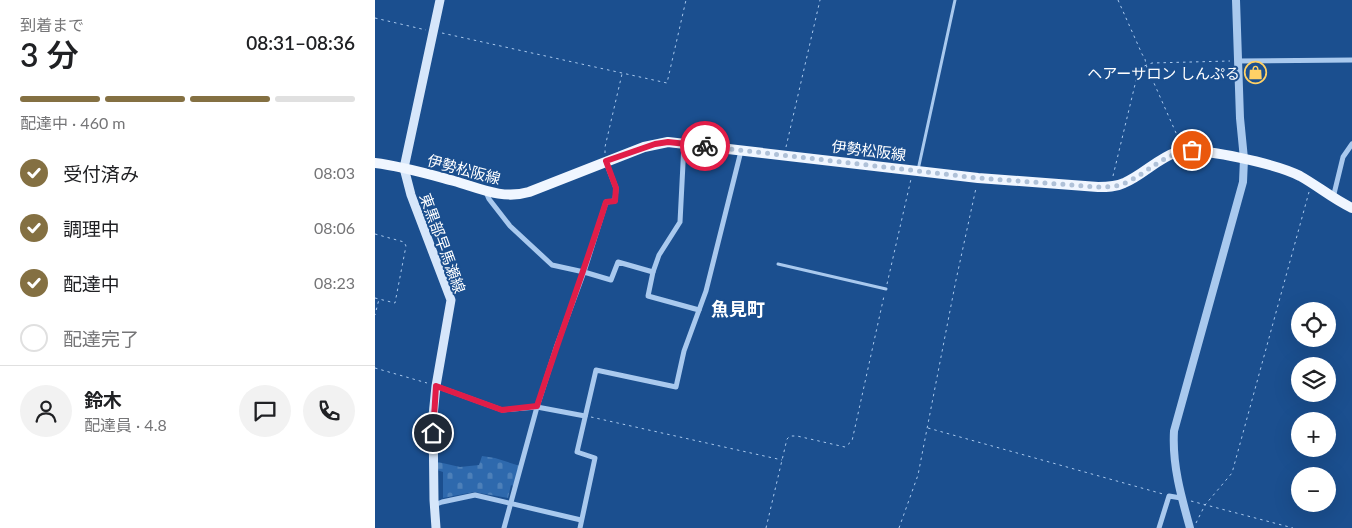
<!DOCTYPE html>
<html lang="ja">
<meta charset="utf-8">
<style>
body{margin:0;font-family:Lato,"Noto Sans JP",sans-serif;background:#f2f2f2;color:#202124;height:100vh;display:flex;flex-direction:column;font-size:19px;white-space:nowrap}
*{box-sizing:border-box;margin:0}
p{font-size:16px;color:#757577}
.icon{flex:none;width:28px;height:28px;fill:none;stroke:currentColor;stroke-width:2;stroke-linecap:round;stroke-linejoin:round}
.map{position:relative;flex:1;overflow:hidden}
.drawer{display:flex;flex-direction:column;background:#fff;width:375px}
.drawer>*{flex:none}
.controls{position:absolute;left:916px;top:302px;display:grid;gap:10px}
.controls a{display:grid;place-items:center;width:45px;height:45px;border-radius:50%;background:#fff;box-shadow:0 5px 20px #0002;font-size:25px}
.pin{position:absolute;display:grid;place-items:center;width:42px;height:42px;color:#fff;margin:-21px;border:2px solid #fff;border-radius:50%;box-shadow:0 1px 5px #0007}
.courier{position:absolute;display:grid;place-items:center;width:50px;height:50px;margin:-25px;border:4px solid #e11d48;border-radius:50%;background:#fff;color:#222;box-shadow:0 1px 6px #0007}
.overview em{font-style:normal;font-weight:600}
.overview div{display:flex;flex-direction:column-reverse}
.overview{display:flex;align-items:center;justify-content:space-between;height:85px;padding:0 20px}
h1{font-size:32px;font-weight:600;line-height:38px}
.bar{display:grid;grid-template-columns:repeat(4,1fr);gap:8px 5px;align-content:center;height:60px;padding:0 20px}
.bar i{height:6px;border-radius:4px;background:#e0e0e0}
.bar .current{background:#847042}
.bar p{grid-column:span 4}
.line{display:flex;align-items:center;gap:12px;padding:0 20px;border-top:1px solid #e0e0e0}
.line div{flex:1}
.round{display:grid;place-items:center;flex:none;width:52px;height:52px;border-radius:26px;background:#f2f2f2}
ol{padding:0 20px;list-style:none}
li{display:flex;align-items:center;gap:15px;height:55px}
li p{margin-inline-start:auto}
li .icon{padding:5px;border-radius:50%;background:#847042;color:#fff;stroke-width:4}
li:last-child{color:#757577}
li i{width:28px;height:28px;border:2px solid #e0e0e0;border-radius:50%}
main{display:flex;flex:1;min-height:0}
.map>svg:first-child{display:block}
.cemetery{fill:url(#cemetery-stones)}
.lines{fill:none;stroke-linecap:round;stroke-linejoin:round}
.path{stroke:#a9c9ee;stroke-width:1;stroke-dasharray:2.5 4;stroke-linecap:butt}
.service{stroke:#a9c9ee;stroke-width:3}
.minor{stroke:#a9c9ee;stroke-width:5}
.tertiary{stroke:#a9c9ee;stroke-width:8}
.secondary{stroke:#d6e6fa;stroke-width:9}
.primary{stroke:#f0f6ff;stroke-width:10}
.done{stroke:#afc1d8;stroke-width:5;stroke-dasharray:0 9}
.route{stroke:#e11d48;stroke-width:6}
.labels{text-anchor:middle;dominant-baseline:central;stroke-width:4;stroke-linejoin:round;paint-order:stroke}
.poi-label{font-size:15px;fill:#fff;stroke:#1b4f8f;text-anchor:end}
.street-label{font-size:15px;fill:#fff;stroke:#1b4f8f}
.quarter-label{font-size:18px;font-weight:bold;fill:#fff;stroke:#1b4f8f}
</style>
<main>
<section class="drawer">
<div class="overview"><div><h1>3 分</h1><p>到着まで</p></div><em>08:31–08:36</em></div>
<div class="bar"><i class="current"></i><i class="current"></i><i class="current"></i><i></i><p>配達中 · 460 m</p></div>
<ol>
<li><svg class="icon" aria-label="check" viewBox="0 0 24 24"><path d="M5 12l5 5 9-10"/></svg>受付済み<p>08:03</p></li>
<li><svg class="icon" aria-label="check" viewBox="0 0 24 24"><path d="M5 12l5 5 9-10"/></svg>調理中<p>08:06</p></li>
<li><svg class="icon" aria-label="check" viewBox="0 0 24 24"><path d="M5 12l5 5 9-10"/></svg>配達中<p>08:23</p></li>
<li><i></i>配達完了</li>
</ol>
<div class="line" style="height:90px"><a class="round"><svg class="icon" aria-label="person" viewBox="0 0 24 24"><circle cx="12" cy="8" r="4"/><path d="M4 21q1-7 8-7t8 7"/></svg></a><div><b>鈴木</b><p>配達員 · 4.8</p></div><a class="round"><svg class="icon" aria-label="chat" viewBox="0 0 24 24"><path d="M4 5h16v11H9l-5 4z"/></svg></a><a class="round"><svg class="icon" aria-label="phone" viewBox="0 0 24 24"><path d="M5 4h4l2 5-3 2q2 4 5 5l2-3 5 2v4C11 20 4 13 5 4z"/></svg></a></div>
</section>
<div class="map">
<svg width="977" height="528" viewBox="0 0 977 528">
<defs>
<pattern id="cemetery-stones" width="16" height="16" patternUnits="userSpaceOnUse" patternTransform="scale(1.25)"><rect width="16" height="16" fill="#2e69ad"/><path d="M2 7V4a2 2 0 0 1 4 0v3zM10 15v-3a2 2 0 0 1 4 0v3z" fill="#4d80b9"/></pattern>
</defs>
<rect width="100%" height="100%" fill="#1b4f8f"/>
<polygon class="cemetery" points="107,456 120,458 145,466 138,486 136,485 133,498 99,492 68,498 68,472 62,470 63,462 85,467 104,465"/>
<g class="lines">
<g class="path">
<polyline points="743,0 767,54 770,59 771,65 805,142"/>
<polyline points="0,18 51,30"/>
<polyline points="67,33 292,83 311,0"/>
<polyline points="411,147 445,0"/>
<polyline points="230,153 230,147 247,74"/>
<polyline points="738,176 764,68 777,63 855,61"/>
<polyline points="0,234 29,242 31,246 20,303 4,299"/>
<polyline points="512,284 536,179"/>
<polyline points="0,298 4,299 0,315"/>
<polyline points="0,368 52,383"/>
<polyline points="216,417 407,460"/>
<polyline points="553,428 788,494"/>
<polyline points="816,501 918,528"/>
<polyline points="821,523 830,505 857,473 934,192"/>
<polyline points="391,528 412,439 415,436 422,436 470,447 477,441 509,296"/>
<polyline points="524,528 543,475 581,280 601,188"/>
</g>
<g class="service">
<polyline points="543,170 580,0"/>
<polyline points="403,264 511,289"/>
</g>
<g class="minor">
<polyline points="863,61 977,60"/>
<polyline points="111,192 114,199 135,226 177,265 209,272 236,280 243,262 278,272 284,255 305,222 309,144"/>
<polyline points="958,198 968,157 977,144"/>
<polyline points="278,272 273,296 324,310"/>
<polyline points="61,386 127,410 162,407 210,416"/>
<polyline points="59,505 67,502 100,495 206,520"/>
<polyline points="129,528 162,407 182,345 209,272 231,202 240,201 241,188 231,162"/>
<polyline points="205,528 220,458 202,452 221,370 301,387 309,351 331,291 366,151"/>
<polyline points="784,528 794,496 806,498"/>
</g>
<path class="tertiary" d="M 815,528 C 806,496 797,464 799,431 L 868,182 L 869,159 L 865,118 L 861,0"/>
<polyline class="secondary" points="61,528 59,500 58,416 61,386 76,300 36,195 29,168 65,0"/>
<path class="primary" d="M 0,163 C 26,166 53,174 79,181 C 104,188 127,200 154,192 L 269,147 L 293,142 L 603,178 L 723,187 C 732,187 741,187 749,183 C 768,175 783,158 802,152 C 825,146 904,165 925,176 C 943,186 958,199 977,208"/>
</g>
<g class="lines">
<path class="done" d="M 330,146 L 603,178 L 723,187 C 732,187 742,187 750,183 C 776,171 787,154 817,150"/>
<path class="route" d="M 58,433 L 61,386 L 127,410 L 162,406 C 184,338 209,271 231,202 L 240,201 L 241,188 L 231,161 L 280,144 L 293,142 L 330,146"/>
</g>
<defs>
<symbol id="shop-ring" viewBox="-11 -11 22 22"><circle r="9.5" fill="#1b4f8f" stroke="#ffd166" stroke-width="1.5"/><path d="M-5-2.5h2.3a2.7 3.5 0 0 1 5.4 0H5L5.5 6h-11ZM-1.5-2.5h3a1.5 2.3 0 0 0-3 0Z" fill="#ffd166"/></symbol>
</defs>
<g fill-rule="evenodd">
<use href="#shop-ring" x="868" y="60" width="25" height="25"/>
</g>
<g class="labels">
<g class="poi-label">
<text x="865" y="73">ヘアーサロン しんぷる</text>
</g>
<g class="street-label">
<text transform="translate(494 150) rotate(7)">伊勢松阪線</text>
<text transform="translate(89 169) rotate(15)">伊勢松阪線</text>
<text transform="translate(68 243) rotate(70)">東黒部早馬瀬線</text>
</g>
<g class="quarter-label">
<text x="363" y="309">魚見町</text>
</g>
</g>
</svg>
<div class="controls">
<a><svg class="icon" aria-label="locate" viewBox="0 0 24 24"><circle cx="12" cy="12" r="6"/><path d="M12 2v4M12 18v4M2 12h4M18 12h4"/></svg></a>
<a><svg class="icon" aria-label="layers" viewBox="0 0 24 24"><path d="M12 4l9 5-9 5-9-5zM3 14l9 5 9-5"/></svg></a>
<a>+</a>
<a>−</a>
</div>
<div class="pin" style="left:817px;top:150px;background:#ea580c"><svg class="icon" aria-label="bag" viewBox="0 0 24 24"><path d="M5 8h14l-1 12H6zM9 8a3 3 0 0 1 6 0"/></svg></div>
<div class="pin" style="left:58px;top:433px;background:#1f2937"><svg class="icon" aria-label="home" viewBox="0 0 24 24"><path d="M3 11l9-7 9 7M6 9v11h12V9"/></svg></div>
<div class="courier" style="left:330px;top:146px"><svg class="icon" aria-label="bike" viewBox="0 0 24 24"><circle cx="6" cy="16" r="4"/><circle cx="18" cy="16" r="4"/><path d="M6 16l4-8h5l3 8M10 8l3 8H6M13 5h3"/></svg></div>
</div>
</main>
